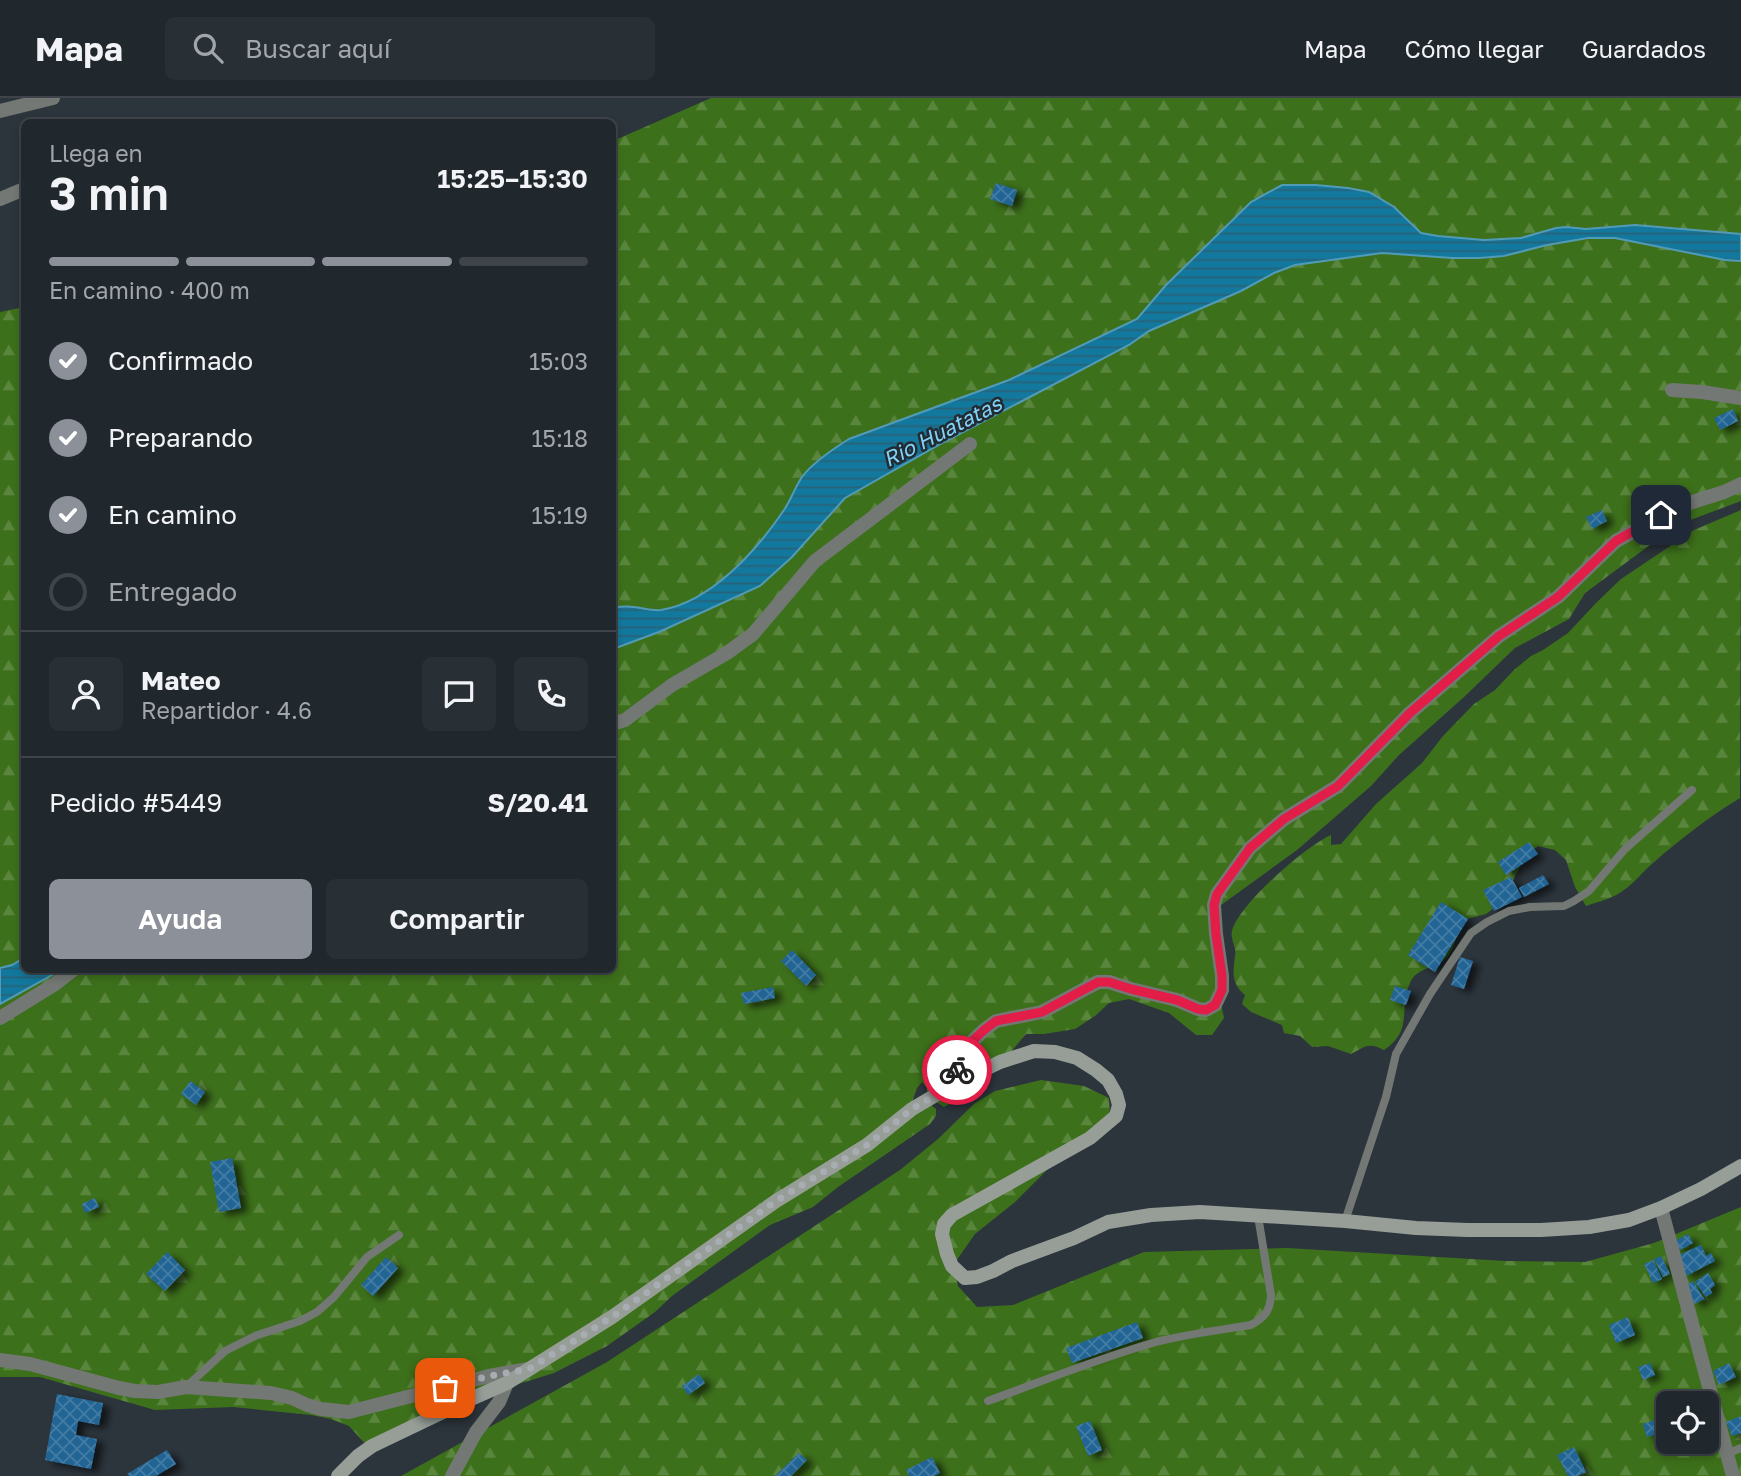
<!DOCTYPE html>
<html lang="es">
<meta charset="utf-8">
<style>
body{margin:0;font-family:"Golos Text",sans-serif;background:#293035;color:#f1f3f6;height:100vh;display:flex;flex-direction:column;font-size:26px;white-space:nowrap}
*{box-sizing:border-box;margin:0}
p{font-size:23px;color:#a2a6aa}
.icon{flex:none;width:38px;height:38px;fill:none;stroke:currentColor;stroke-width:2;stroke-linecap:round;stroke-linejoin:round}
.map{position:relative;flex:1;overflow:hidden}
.side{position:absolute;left:21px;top:21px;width:595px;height:854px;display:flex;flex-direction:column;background:#21282d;border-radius:10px;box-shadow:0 4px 10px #0003,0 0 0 2px #3e4449}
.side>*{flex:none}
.fabs{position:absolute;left:1656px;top:1293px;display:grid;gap:14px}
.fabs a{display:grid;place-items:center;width:63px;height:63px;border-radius:10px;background:#21282d;box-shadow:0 4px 10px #0003,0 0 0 2px #3e4449;font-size:35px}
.pin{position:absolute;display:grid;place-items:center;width:60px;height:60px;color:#fff;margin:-30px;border-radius:14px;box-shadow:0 4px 10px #0006}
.courier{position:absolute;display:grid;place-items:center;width:70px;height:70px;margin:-35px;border:5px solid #e11d48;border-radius:50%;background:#fff;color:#222;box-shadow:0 2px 9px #0007}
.summary em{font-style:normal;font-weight:600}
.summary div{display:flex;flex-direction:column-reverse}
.summary{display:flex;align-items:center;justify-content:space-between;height:119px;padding:0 28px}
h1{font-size:46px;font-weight:600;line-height:52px}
.bar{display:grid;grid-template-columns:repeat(4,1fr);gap:10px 7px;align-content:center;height:84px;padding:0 28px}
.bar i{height:9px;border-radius:5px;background:#3e4449}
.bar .selected{background:#8c9099}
.bar p{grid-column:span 4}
.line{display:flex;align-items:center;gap:18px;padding:0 28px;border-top:2px solid #3e4449}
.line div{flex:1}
.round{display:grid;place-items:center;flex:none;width:74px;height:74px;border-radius:10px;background:#293035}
ol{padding:0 28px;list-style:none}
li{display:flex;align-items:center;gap:21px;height:77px}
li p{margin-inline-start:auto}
li .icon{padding:7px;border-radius:50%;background:#8c9099;color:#fff;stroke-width:4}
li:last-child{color:#a2a6aa}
li i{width:38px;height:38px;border:4px solid #3e4449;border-radius:50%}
.button{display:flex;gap:14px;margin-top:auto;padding:14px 28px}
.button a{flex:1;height:80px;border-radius:10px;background:#8c9099;color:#fff;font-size:28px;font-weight:600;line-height:80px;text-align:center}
.button a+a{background:#293035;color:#f1f3f6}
header{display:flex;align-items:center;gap:42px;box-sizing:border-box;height:98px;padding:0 35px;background:#21282d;border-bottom:2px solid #3e4449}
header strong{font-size:33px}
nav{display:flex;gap:38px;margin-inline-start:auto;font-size:24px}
.search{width:490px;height:63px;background:#293035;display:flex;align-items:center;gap:18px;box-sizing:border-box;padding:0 24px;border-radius:10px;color:#a2a6aa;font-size:26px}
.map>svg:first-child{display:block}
.forest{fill:url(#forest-firs);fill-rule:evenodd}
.water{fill:url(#water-rules);stroke:#529bb7;stroke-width:2}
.building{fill:url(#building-cross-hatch);filter:url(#shadow)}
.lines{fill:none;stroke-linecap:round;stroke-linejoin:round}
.lane{stroke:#737874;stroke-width:8}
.street{stroke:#737874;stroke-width:14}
.secondary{stroke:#979e98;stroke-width:14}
.done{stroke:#a7adb3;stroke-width:7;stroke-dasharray:0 12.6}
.route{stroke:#e11d48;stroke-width:9}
.labels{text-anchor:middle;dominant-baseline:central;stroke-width:5;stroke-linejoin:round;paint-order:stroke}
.water-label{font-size:21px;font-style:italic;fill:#82d2f8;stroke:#222b32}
</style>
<header>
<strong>Mapa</strong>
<div class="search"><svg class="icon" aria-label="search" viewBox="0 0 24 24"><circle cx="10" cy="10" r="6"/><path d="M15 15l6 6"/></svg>Buscar aquí</div>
<nav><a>Mapa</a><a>Cómo llegar</a><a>Guardados</a></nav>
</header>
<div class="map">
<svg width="1741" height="1378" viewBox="0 0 1741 1378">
<defs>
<pattern id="forest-firs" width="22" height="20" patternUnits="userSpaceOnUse" patternTransform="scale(1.75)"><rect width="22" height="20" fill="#3d701b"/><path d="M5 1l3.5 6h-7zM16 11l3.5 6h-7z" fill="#59853d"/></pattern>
<pattern id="water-rules" width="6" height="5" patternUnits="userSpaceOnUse" patternTransform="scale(1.75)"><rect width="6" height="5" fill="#12789d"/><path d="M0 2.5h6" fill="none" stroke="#296277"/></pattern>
<pattern id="building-cross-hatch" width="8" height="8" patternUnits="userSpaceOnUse" patternTransform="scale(1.75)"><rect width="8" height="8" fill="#226595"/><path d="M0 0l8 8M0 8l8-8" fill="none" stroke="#427ba4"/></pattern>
<filter id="shadow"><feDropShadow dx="7" dy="4" stdDeviation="3.5" flood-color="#0009"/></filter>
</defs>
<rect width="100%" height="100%" fill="#2c353c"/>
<g class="forest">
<polygon points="711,0 1741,0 1741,403 1677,427 1585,495 1569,521 1515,550 1464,599 1399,657 1371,688 1297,752 1217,810 1221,906 1224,920 1212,937 1196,937 1169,915 1129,901 1109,905 1095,918 1075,931 1044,936 1026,936 1003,963 979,976 973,992 944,1009 927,998 927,990 922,984 917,990 912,1004 931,1007 936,1011 936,1018 930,1026 838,1089 813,1109 770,1127 672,1198 655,1214 607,1248 554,1275 493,1294 369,1350 349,1328 331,1321 311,1317 233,1309 155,1312 40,1279 0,1279 0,214 24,209 24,872 612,872 613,43"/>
<path d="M 1741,412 L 1740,700 C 1709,719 1680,741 1653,765 C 1642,774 1634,786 1621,794 C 1611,801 1597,804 1586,808 L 1575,789 L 1566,762 L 1555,752 L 1538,748 L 1525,758 L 1503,803 L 1486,816 L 1463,822 C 1458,832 1455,848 1449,857 C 1439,870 1416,869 1410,885 C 1398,912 1414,932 1384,952 C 1369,944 1366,948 1351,956 L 1328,948 L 1312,949 L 1300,938 L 1284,935 L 1282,927 L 1251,914 L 1242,906 L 1245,897 C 1231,886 1233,874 1235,858 C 1237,849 1230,842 1232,833 C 1239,806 1306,748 1331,737 L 1331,747 L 1341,746 L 1376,706 L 1422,665 L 1443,638 L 1474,606 L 1495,592 L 1514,572 L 1531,558 L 1543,552 L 1568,535 L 1596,505 L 1621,481 L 1694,432 Z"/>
<path d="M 1041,982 L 1084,988 L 1109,1000 L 1110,1018 L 1048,1071 L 1015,1104 L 975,1136 L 954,1166 L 958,1188 L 977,1209 L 1013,1207 L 1144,1154 L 1287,1150 L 1505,1163 L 1585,1164 L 1654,1145 L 1741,1109 L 1741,1378 L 401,1378 L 607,1264 L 900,1072 L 938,1041 L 974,1006 L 995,993 ZM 1668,1306 L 1706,1306 L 1706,1344 L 1668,1344 Z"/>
</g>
<g class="water">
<path d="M 1282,87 L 1316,87 L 1348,90 L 1369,94 L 1394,109 L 1421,135 L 1438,138 L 1484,142 L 1521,140 L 1556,130 L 1566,129 L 1586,131 L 1635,127 L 1741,136 L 1741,163 L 1725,162 L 1615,140 L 1588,140 L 1547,147 L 1504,158 L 1479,160 L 1452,160 L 1382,155 L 1295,167 L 1274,175 L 1241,193 L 1149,233 L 1129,247 L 944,344 L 845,400 L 792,459 L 760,488 L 659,534 L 613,551 L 613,509 C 620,509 627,508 634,509 C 643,510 652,513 661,512 C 711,504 757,452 784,412 C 791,402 795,389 802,379 C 813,364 833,351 849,341 L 1009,282 L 1137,221 L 1166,187 L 1251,104 Z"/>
<polygon points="24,860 24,872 61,872 0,906 0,870 12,867"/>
</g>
<g class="building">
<polygon points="996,85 1017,92 1012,108 990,101"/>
<polygon points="1733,311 1738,323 1720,332 1714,320"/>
<polygon points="1602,412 1607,423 1592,431 1586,419"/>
<polygon points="1529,744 1538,756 1506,777 1498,764"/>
<polygon points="1543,777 1549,786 1524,799 1519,790"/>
<polygon points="1511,779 1522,799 1494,813 1483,792"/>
<polygon points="1441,804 1468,821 1435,874 1408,857"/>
<polygon points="792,852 816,877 806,888 781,863"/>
<polygon points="1460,859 1473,863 1464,891 1451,887"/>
<polygon points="1395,888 1411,893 1406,907 1390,902"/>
<polygon points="773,889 775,900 744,906 741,895"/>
<polygon points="190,983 205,994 196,1007 181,996"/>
<polygon points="232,1060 241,1110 219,1114 210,1064"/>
<polygon points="95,1100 99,1109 85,1115 82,1106"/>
<polygon points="1688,1136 1693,1145 1678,1153 1673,1144"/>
<polygon points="1701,1147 1706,1158 1711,1155 1715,1163 1686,1178 1677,1158"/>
<polygon points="167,1154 185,1172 165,1193 146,1176"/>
<polygon points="1661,1158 1670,1176 1663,1179 1654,1161"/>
<polygon points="386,1159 398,1170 373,1198 361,1187"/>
<polygon points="1653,1162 1662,1181 1653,1185 1644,1166"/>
<polygon points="1708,1175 1715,1187 1710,1191 1712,1195 1706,1199 1695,1184"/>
<polygon points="1693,1183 1704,1201 1695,1206 1684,1189"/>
<polygon points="1628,1219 1635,1237 1616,1245 1609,1227"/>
<polygon points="1137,1224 1143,1240 1072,1265 1066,1250"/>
<polygon points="1650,1265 1655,1277 1643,1282 1638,1269"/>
<polygon points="1729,1265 1736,1279 1719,1287 1713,1273"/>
<polygon points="699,1276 705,1285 688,1297 682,1288"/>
<polygon points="57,1296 103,1305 99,1327 78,1323 76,1337 97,1341 91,1371 45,1362"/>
<polygon points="1741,1318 1741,1335 1732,1338 1726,1324"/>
<polygon points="1664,1319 1668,1332 1647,1339 1643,1326"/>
<polygon points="1090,1323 1102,1352 1088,1358 1076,1328"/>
<polygon points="1574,1349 1586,1374 1578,1378 1568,1378 1557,1357"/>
<polygon points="167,1352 176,1366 156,1378 129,1378 127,1376"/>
<polygon points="799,1355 807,1362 791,1378 775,1378"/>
<polygon points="932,1359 940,1375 934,1378 909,1378 906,1372"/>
</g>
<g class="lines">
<g class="lane">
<polyline points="1345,1123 1386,999 1396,956 1430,896 1471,835 1487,824 1509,813 1530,809 1564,808 1574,803 1589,793 1625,751 1692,692"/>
<polyline points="186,1289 225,1253 255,1238 300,1223 317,1214 334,1199 367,1159 399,1137"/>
<path d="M 988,1303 C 1043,1283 1099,1260 1156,1244 C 1187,1236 1219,1232 1251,1227 C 1265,1219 1270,1213 1271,1197 L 1258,1118"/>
<polyline points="1727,1356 1741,1350"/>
</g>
<g class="street">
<polyline points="0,13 53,0"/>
<polyline points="0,101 24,91"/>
<polyline points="1672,292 1702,294 1741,300"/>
<polyline points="612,626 625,622 672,587 727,555 753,536 815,463 970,346"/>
<polyline points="0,920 55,886 73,872"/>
<polyline points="951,988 964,951 984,932 996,923 1042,914 1098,884 1109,884 1131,891 1177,902 1198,911 1206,912 1215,907 1222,892 1222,878 1216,836 1214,807 1217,796 1250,750 1284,721 1338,688 1410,615 1499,538 1558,499 1616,443 1680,408 1724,394 1741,386"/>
<polyline points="1661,1110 1733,1378"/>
<polyline points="0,1262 30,1266 119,1290 135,1293 158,1294 186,1289 271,1295 292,1300 307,1307 321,1311 349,1314 489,1278 528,1271"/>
<polyline points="452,1378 476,1334 499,1304 507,1285"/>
</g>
<polyline class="secondary" points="338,1378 358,1358 372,1348 464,1304 507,1285 612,1219 776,1103 867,1047 912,1011 951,988 1000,964 1034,953 1055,954 1077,960 1096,972 1108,982 1116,996 1119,1007 1116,1018 1090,1040 952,1117 944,1126 942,1136 947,1156 952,1168 965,1180 977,1179 993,1173 1012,1163 1074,1140 1108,1124 1151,1117 1200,1114 1345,1123 1416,1130 1467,1132 1541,1132 1589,1129 1629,1122 1661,1110 1701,1091 1741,1068"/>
</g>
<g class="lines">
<polyline class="done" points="445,1290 489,1278 529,1271 612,1219 776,1103 867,1047 912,1011 951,988 957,972"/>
<polyline class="route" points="957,972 964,951 984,932 996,923 1042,914 1098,884 1109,884 1131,891 1177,902 1198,911 1206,912 1215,907 1222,892 1222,878 1216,836 1214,807 1217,796 1250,750 1284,721 1338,688 1410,615 1499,538 1558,499 1616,443 1661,417"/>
</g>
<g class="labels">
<g class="water-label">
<text transform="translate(942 333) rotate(-27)">Rio Huatatas</text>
</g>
</g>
</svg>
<div class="fabs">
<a><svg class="icon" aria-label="locate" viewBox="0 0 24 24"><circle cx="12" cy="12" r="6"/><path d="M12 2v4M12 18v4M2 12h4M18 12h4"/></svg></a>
</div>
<div class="pin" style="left:445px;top:1290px;background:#ea580c"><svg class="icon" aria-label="bag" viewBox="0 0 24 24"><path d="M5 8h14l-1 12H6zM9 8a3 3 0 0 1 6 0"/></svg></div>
<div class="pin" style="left:1661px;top:417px;background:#1f2937"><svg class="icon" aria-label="home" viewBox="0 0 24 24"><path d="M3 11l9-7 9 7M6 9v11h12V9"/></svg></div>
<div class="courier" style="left:957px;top:972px"><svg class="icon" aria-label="bike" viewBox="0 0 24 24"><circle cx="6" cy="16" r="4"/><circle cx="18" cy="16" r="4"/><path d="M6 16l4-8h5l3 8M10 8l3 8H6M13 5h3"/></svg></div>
<section class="side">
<div class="summary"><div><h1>3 min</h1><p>Llega en</p></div><em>15:25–15:30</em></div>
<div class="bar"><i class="selected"></i><i class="selected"></i><i class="selected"></i><i></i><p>En camino · 400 m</p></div>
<ol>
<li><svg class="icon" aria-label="check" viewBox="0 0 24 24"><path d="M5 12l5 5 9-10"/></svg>Confirmado<p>15:03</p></li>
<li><svg class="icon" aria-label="check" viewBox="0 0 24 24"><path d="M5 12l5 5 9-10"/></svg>Preparando<p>15:18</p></li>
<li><svg class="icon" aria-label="check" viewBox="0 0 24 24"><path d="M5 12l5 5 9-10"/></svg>En camino<p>15:19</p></li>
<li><i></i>Entregado</li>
</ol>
<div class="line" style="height:126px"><a class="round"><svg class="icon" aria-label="person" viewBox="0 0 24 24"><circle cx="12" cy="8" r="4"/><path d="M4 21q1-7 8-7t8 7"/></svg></a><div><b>Mateo</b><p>Repartidor · 4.6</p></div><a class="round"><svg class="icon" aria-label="chat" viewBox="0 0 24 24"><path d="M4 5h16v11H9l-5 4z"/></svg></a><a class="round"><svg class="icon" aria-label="phone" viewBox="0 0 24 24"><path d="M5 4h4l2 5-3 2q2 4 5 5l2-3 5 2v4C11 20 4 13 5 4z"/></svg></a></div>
<div class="line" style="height:91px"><div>Pedido #5449</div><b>S/20.41</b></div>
<div class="button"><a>Ayuda</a><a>Compartir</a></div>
</section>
</div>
